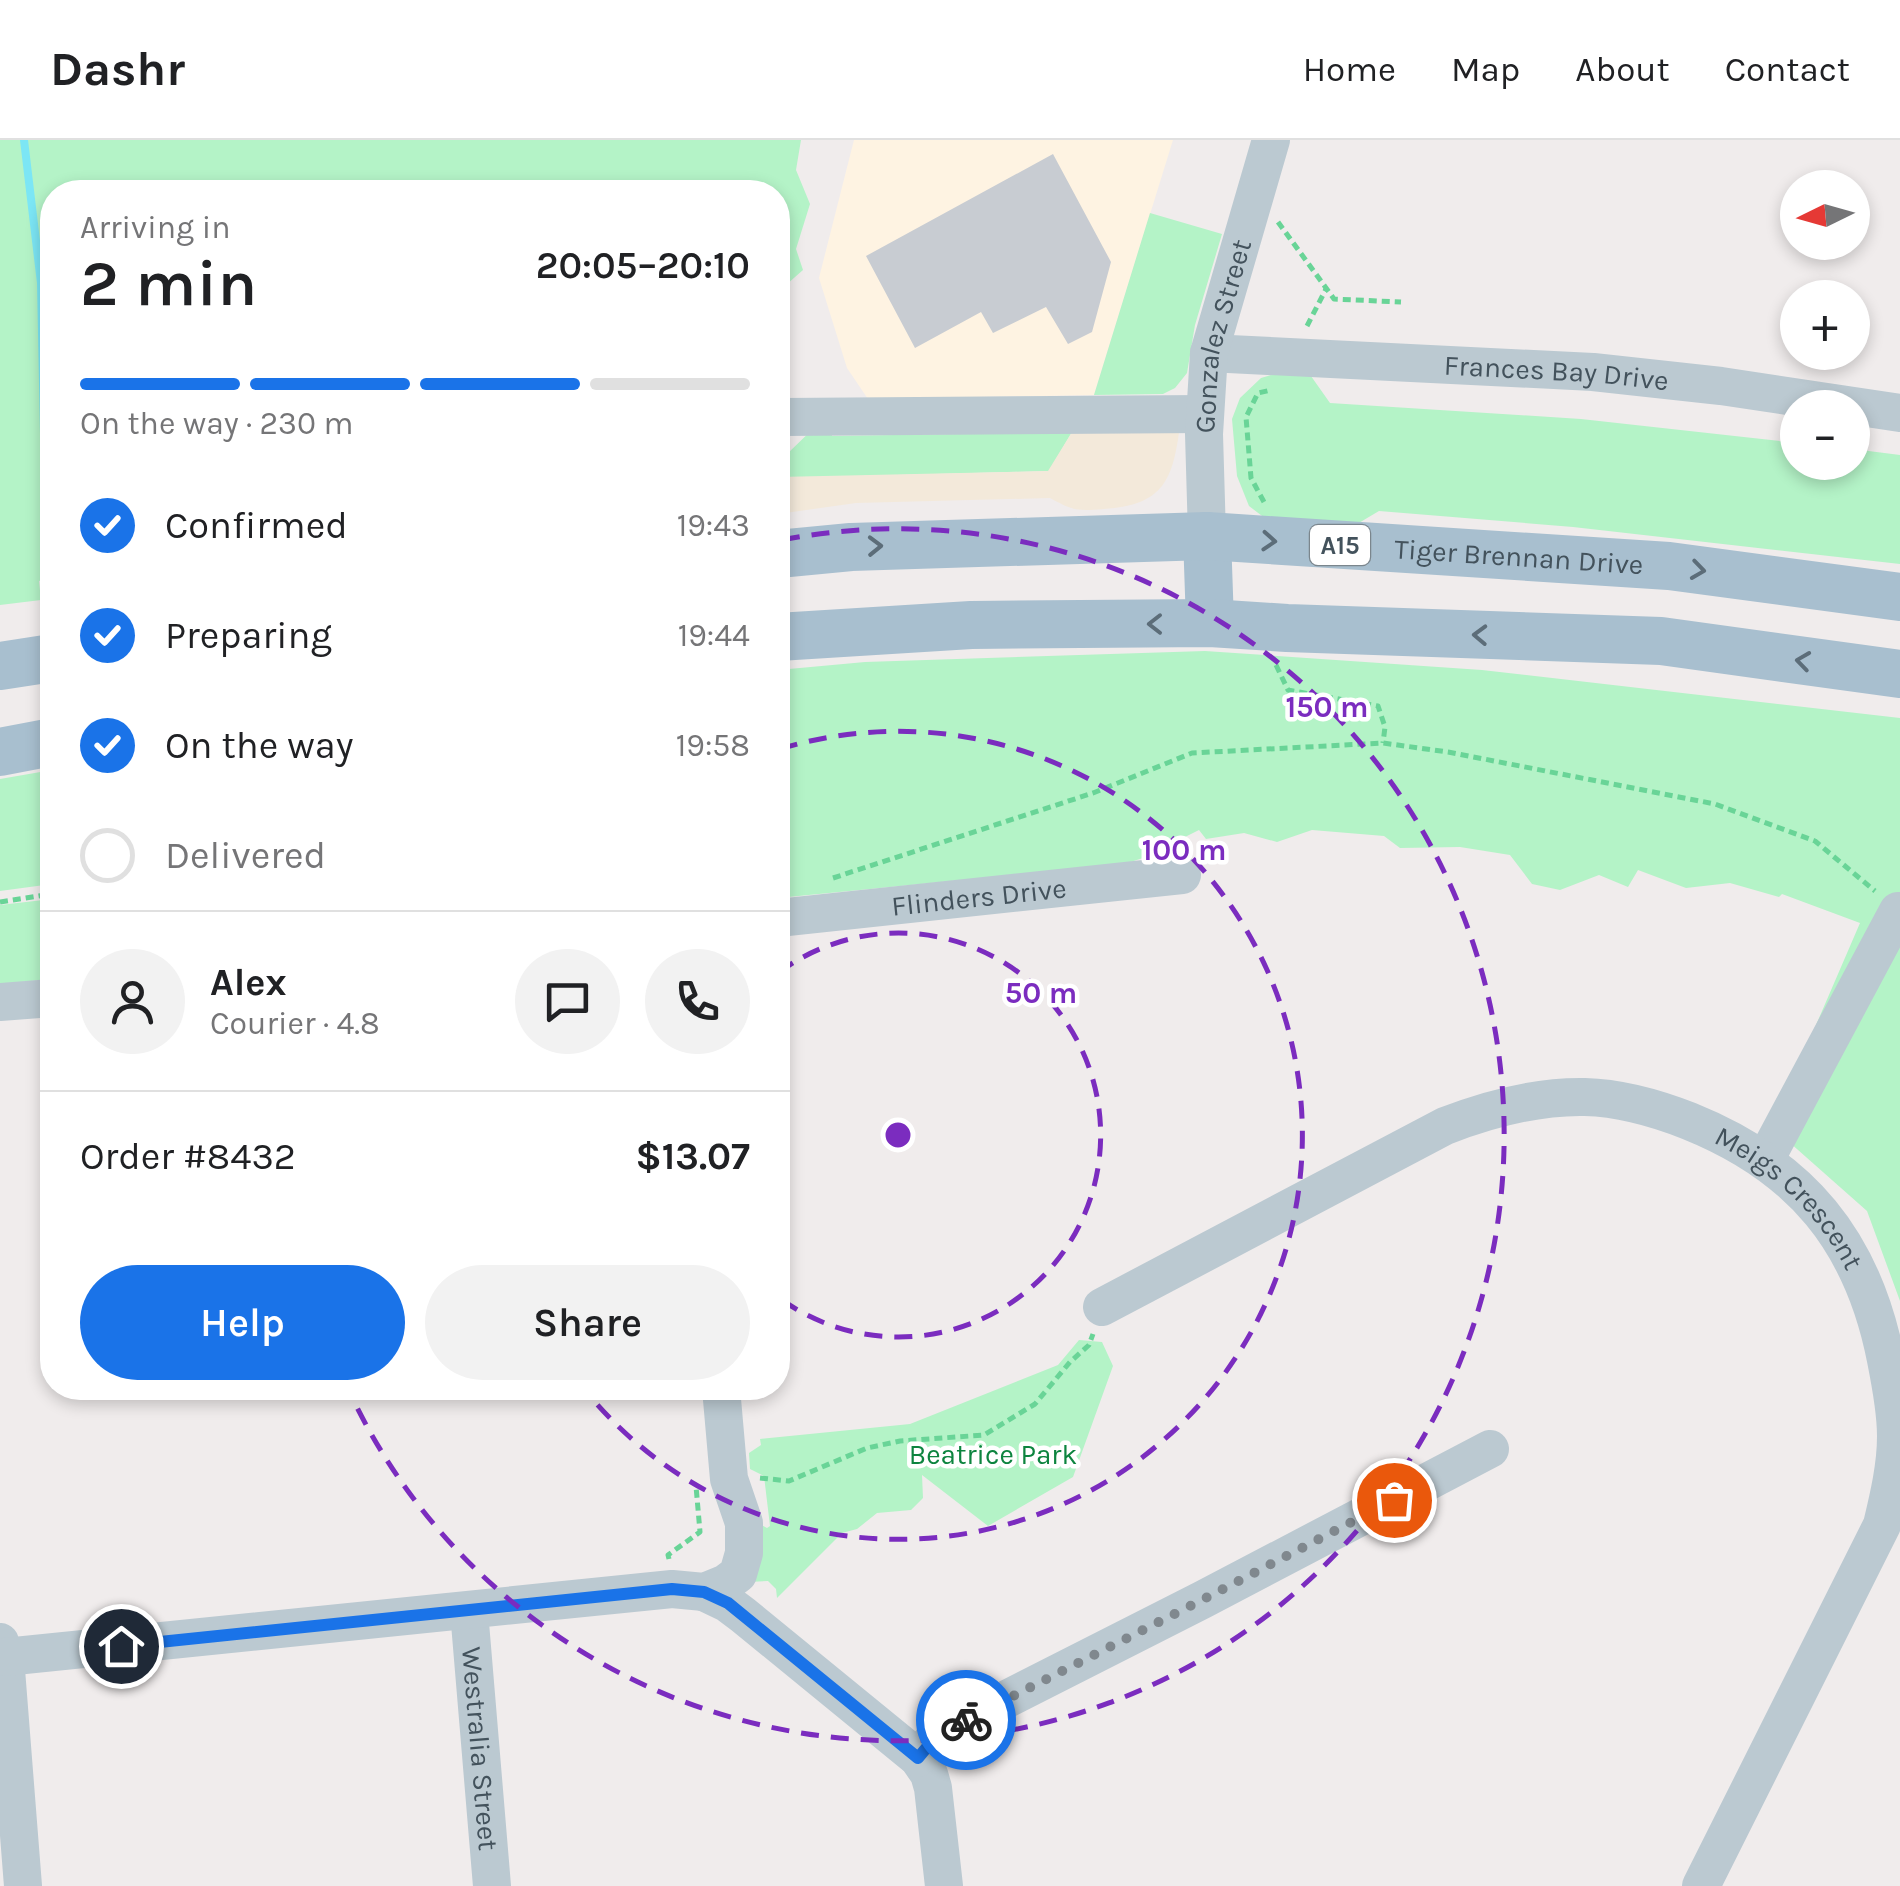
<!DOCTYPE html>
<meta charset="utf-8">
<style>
body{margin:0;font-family:Karla,sans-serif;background:#f2f2f2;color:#202124;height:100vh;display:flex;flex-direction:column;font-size:38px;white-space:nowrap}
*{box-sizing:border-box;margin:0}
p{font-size:32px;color:#757577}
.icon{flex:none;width:55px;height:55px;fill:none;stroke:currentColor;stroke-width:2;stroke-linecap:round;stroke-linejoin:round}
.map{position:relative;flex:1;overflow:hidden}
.side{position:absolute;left:40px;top:40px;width:750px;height:1220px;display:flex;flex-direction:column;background:#fff;border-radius:40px;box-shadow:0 5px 15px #0003}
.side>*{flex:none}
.needle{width:65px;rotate:265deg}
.tools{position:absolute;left:1780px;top:30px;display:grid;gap:20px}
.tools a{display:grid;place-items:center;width:90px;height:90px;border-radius:50%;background:#fff;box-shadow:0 5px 15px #0003;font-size:50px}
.pin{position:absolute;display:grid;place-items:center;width:85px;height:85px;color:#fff;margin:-42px;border:5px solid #fff;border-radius:50%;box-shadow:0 2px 10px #0007}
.courier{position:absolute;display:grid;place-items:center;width:100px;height:100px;margin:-50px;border:8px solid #1a73e8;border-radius:50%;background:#fff;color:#222;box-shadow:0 2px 12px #0007}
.overview em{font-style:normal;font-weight:600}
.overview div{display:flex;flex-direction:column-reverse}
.overview{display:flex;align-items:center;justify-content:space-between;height:170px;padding:0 40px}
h1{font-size:65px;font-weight:600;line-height:75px}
.bar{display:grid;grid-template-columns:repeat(4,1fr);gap:15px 10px;align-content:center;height:120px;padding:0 40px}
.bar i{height:12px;border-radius:8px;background:#e0e0e0}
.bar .selected{background:#1a73e8}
.bar p{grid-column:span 4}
.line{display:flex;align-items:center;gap:25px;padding:0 40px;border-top:2px solid #e0e0e0}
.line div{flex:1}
.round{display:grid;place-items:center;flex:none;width:105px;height:105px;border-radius:52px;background:#f2f2f2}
ol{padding:0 40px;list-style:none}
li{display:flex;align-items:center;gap:30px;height:110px}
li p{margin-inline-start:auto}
li .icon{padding:10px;border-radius:50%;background:#1a73e8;color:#fff;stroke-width:4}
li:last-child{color:#757577}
li i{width:55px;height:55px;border:5px solid #e0e0e0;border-radius:50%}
.primary-button{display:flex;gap:20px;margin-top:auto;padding:20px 40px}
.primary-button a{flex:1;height:115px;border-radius:60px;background:#1a73e8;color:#fff;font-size:40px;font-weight:600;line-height:115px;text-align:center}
.primary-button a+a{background:#f2f2f2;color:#202124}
header{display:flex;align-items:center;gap:60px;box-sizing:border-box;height:140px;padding:0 50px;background:#fff;border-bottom:2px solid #e0e0e0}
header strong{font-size:48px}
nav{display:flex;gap:55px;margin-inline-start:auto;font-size:35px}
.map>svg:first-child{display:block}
.commercial{fill:#fef3e2}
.green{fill:#b4f3c7}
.sand{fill:#f3e9da}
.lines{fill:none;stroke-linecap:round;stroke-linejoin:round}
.stream{stroke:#7ce6f5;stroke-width:8}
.building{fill:#c8ccd2}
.path{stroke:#69d497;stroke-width:5;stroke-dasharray:8 5;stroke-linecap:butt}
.minor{stroke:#bbc9d1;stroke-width:38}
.major{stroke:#a8bfcf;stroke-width:48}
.oneway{stroke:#5c6d79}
.done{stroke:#80888e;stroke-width:10;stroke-dasharray:0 18}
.route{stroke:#1a73e8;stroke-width:12}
.ring{fill:none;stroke:#7b2cbf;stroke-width:5;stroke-dasharray:18 12}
.labels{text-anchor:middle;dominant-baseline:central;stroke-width:9;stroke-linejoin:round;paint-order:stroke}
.shield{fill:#fff;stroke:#7b868d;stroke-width:2.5}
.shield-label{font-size:25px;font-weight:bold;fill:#43525c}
.street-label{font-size:28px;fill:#43525c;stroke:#fff}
.park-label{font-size:28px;fill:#0d843f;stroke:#fff}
.centre{fill:#7b2cbf;stroke:#fff;stroke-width:5}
.ring-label{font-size:30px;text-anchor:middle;font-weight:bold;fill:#7b2cbf;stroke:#fff;stroke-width:9;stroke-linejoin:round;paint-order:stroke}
</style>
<header>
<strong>Dashr</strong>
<nav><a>Home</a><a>Map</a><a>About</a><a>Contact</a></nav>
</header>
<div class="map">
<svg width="1900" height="1746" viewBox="0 0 1900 1746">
<rect width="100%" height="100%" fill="#f0ecec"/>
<polygon class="commercial" points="854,0 1173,0 1094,255 868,259 847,228 819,138"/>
<g class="green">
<polygon points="0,0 801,0 796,30 810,64 796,109 803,130 778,152 778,52 52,52 52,437 39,441 41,460 0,465"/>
<polygon points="1150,73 1222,94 1195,185 1187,233 1175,248 1163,254 1094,255"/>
<polygon points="1292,229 1306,229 1330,263 1581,279 1797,303 1798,322 1852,322 1853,309 1900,315 1900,424 1573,387 1379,371 1352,387 1270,382 1249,366 1237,336 1232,279 1240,258 1261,238"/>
<polygon points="817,285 830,286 832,296 1072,292 1049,331 787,338 787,314"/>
<polygon points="1205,511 1482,530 1900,578 1900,1161 1867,1071 1772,987 1860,783 1782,754 1779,757 1730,743 1686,748 1638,730 1628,747 1599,735 1560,750 1532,744 1510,715 1460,707 1400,708 1384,696 1312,690 1277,702 1244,693 1206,699 1199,690 1143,718 1124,724 778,758 778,530 865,522"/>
<polygon points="52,630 52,744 0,751 0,639"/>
<polygon points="52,759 52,839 0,844 0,765"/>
<polygon points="1079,1200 1102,1202 1113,1226 1073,1337 988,1386 922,1335 923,1358 911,1370 877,1373 857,1389 842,1393 777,1458 776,1449 768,1441 747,1442 758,1383 767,1388 770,1386 764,1336 750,1329 749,1313 761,1305 760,1299 910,1284 1058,1225"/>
</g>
<path class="sand" d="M 1180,285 C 1173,340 1164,365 1104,369 C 1077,371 1074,371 1050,358 L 856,363 L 778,374 L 778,337 L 1048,331 L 1072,292 Z"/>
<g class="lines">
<polyline class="stream" points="24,0 41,143 45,344 51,444"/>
</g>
<polygon class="building" points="1053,14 1111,122 1092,192 1068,204 1046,167 993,193 981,172 915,208 866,116"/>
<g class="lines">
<g class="path">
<polyline points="1278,82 1334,159 1401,162"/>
<polyline points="1307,186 1326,149"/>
<polyline points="1264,362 1251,338 1246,277 1258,253 1271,250"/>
<polyline points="1276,525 1288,550 1378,566 1385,587 1383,603"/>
<polyline points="833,738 1093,653 1192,613 1383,603 1448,612 1715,664 1815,701 1875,751"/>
<polyline points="0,762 52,754"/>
<polyline points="760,1338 789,1341 867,1308 900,1301 984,1295 1035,1264 1070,1222 1089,1205 1093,1194"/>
<polyline points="669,1419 668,1415 700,1392 696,1346"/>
</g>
<g class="minor">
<path id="s1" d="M 1209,213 L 1593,232 L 1721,246 L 1900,273"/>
<polyline points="783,277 1205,274"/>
<path id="s2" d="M 1207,396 L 1204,294 L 1209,213 L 1271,0"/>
<path id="s3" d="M 778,778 L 1182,735"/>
<polyline points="0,862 52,858"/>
<polyline points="1765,1020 1898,771"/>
<path id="s4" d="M 1102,1167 L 1445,986 C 1489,969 1538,956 1585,957 C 1621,958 1656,968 1689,981 C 1801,1026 1863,1101 1886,1220 C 1891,1245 1896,1271 1896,1296 C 1896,1326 1889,1356 1882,1385 L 1701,1746"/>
<polyline points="704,1452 727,1463 743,1475 918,1618 929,1634 933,1648 944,1746"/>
<path id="s5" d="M 469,1471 L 492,1746"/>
<polyline points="0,1502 5,1517 23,1746"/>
<polyline points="5,1517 672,1449 704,1452 726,1443 738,1434 744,1413 744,1383 729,1339 721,1248"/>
<polyline points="918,1618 938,1594 1202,1460 1490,1309"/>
</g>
<g class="major">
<polyline points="1207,396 1210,483"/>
<path id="s6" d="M 778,414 L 851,407 L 1207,396 L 1669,426 L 1900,457"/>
<polyline points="778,497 971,485 1210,483 1287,488 1661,501 1900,534"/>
<polyline points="0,526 52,518"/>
<polyline points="0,612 52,602"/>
</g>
</g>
<defs><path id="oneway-chevron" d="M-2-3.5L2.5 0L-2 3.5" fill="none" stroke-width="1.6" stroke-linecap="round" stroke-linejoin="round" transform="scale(2.5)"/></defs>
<g class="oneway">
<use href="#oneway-chevron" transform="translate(1269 401) rotate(4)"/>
<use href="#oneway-chevron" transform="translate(875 406) rotate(-1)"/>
<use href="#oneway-chevron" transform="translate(1698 430) rotate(8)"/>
<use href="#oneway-chevron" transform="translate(1155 484) rotate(180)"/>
<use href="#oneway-chevron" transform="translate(1480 495) rotate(-178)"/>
<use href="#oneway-chevron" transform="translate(1803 521) rotate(-172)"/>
</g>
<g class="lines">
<polyline class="done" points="966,1580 1202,1460 1394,1360"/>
<polyline class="route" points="121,1506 672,1449 704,1452 728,1463 918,1618 938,1594 966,1580"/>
</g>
<g class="ring">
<path d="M778 833A202 202 0 1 1 778 1157"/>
<path d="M780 609A404 404 0 1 1 584 1249"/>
<path d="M782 400A606 606 0 1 1 349 1251"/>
</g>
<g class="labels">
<rect class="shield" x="1310" y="385" width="60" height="40" rx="8"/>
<g class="shield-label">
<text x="1340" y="405">A15</text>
</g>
<g class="street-label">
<text stroke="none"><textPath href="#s2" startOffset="202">Gonzalez Street</textPath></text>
<text stroke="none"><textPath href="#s1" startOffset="348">Frances Bay Drive</textPath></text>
<text stroke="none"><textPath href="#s6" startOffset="742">Tiger Brennan Drive</textPath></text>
<text stroke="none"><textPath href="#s3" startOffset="202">Flinders Drive</textPath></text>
<text stroke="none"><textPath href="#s4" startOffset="768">Meigs Crescent</textPath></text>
<text stroke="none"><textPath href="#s5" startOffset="138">Westralia Street</textPath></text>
</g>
<g class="park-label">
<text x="993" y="1314">Beatrice Park</text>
</g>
</g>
<circle cx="898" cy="995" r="15" class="centre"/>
<g class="ring-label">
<text x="1327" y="577">150 m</text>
<text x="1184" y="720">100 m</text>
<text x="1041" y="863">50 m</text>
</g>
</svg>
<div class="tools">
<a><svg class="needle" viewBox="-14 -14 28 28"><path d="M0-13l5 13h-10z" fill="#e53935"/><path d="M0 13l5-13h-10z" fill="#757577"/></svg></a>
<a>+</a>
<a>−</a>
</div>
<div class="pin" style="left:1394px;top:1360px;background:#ea580c"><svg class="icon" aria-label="bag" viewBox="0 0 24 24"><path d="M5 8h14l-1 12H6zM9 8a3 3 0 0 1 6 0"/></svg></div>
<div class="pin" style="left:121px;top:1506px;background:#1f2937"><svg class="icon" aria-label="home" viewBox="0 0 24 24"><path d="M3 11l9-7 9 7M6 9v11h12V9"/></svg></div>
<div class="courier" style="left:966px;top:1580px"><svg class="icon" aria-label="bike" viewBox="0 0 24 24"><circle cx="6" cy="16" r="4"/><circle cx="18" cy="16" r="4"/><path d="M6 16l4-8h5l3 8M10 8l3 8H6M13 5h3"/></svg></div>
<section class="side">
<div class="overview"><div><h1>2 min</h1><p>Arriving in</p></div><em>20:05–20:10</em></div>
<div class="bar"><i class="selected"></i><i class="selected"></i><i class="selected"></i><i></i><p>On the way · 230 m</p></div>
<ol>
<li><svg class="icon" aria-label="check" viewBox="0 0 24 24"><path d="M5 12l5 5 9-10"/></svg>Confirmed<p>19:43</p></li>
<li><svg class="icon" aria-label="check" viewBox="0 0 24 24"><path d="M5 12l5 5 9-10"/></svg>Preparing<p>19:44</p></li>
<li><svg class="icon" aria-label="check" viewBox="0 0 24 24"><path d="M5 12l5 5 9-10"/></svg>On the way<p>19:58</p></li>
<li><i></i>Delivered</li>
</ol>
<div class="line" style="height:180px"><a class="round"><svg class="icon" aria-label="person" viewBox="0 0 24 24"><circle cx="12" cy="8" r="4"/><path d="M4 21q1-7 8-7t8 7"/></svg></a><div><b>Alex</b><p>Courier · 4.8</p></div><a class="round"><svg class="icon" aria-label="chat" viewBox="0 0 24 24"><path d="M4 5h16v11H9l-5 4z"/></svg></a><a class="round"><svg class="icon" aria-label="phone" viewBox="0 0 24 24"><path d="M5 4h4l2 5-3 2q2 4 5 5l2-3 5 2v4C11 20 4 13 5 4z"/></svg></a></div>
<div class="line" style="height:130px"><div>Order #8432</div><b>$13.07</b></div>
<div class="primary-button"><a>Help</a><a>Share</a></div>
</section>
</div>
